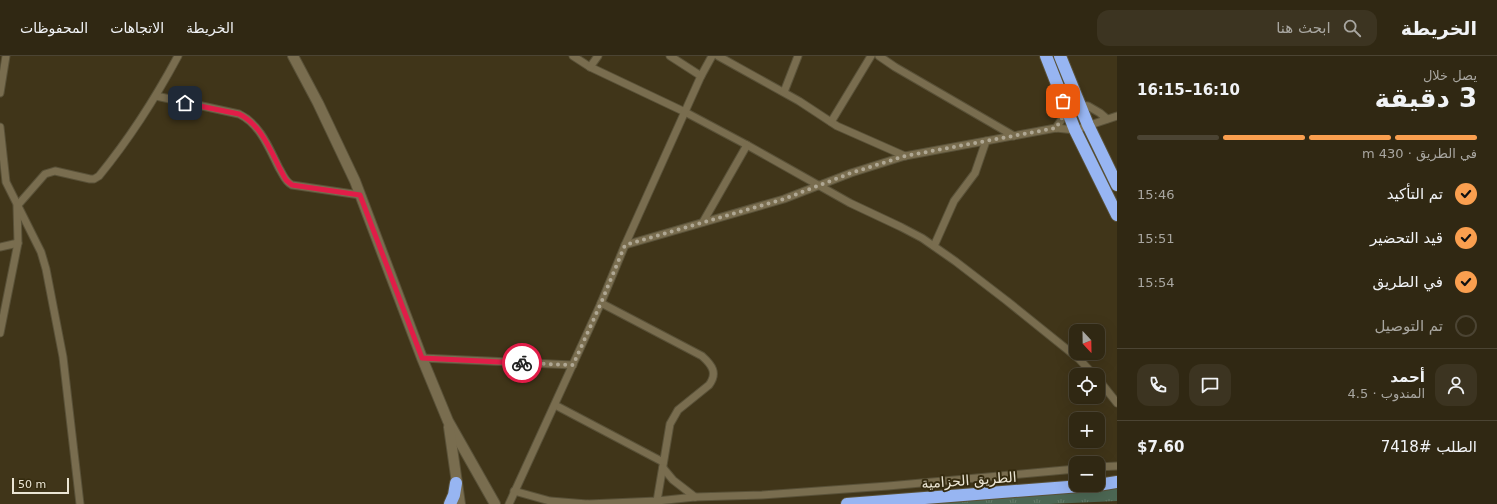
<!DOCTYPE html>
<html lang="ar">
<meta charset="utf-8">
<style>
body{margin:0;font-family:"DejaVu Sans","Noto Naskh Arabic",sans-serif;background:#3c3421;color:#f1f3f6;direction:rtl;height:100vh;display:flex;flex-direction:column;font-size:15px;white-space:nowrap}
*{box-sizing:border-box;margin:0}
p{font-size:13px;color:#a8a6a0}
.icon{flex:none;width:22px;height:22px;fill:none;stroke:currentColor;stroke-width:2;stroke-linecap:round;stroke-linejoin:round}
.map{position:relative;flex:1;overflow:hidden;direction:ltr}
.panel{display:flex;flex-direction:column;background:#302813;width:380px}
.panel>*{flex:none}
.needle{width:26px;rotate:158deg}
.buttons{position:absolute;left:1069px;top:268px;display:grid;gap:8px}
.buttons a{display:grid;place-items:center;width:36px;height:36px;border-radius:8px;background:#302813;box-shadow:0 4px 16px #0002,0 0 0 1px #4b4433;font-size:20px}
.scale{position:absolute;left:12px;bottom:10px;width:57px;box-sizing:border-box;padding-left:4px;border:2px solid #ebe5d4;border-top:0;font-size:11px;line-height:14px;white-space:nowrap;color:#ebe5d4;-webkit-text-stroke:3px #352b0f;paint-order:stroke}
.pin{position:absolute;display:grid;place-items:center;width:34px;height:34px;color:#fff;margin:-17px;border-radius:8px;box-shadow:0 2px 6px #0006}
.courier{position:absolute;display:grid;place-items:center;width:40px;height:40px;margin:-20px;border:3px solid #e11d48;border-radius:50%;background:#fff;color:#222;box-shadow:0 1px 5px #0007}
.head em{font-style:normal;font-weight:600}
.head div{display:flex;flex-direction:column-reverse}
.head{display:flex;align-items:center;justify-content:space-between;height:68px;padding:0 20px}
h1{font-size:26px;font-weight:600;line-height:30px}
.bar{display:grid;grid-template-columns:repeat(4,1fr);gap:6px 4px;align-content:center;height:48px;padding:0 20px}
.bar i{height:5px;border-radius:3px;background:#4b4433}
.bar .active{background:#fa9f4f}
.bar p{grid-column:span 4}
.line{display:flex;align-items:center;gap:10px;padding:0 20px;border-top:1px solid #4b4433}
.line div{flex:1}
.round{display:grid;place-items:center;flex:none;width:42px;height:42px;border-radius:12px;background:#3c3421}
ol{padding:0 20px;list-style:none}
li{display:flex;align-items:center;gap:12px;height:44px}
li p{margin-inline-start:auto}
li .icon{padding:4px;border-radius:50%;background:#fa9f4f;color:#111;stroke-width:4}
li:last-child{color:#a8a6a0}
li i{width:22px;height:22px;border:2px solid #4b4433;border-radius:50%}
header{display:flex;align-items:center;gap:24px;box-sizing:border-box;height:56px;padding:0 20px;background:#302813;border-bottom:1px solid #4b4433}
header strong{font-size:19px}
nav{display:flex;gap:22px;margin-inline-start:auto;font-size:14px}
.search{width:280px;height:36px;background:#3c3421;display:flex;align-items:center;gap:10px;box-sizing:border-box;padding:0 14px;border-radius:12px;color:#a8a6a0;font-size:15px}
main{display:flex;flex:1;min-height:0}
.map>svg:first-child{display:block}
.grass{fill:url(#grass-tufts)}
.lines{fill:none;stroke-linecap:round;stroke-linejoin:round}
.street-casing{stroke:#595138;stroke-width:9}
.secondary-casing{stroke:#595138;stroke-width:12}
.highway-casing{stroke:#595138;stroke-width:14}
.street{stroke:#796d4f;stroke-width:7}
.secondary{stroke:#796d4f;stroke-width:10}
.highway{stroke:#97b5f2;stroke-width:12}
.done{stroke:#afa793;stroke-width:4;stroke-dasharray:0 7.2}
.route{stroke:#e11d48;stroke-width:5}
.labels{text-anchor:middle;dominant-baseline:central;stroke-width:4;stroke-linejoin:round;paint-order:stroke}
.street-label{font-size:14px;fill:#ebe5d4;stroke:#352b0f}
</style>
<header>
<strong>الخريطة</strong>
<div class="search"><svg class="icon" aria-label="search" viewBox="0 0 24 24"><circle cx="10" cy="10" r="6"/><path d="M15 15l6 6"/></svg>ابحث هنا</div>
<nav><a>الخريطة</a><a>الاتجاهات</a><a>المحفوظات</a></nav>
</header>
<main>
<section class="panel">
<div class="head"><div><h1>3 دقيقة</h1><p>يصل خلال</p></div><em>16:10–16:15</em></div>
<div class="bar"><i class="active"></i><i class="active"></i><i class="active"></i><i></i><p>في الطريق · 430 m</p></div>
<ol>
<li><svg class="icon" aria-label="check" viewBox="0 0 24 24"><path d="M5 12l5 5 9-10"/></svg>تم التأكيد<p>15:46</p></li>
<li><svg class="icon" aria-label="check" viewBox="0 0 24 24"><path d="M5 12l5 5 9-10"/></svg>قيد التحضير<p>15:51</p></li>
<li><svg class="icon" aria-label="check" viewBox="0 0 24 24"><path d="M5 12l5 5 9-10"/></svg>في الطريق<p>15:54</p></li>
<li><i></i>تم التوصيل</li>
</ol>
<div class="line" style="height:72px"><a class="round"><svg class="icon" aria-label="person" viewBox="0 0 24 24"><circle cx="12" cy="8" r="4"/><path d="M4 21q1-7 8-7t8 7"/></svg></a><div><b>أحمد</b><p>المندوب · 4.5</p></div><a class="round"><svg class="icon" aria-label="chat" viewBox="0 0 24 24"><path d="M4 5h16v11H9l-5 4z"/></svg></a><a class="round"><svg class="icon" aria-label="phone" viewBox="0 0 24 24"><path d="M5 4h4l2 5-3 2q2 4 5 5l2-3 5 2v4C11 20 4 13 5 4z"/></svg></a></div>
<div class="line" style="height:52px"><div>الطلب #7418</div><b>$7.60</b></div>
</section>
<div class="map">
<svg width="1117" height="448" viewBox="0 0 1117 448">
<defs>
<pattern id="grass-tufts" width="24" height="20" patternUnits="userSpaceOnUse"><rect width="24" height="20" fill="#4c6753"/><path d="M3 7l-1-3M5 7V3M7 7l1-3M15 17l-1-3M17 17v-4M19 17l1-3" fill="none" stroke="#667d6b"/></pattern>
</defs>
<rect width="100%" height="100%" fill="#403519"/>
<polygon class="grass" points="1117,432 1117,445 1049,448 925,448"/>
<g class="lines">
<defs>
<g id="street">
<polyline points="573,0 590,11 685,56 747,89 850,147 901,171 922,182 955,205 1007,245 1079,303 1094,319"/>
<polyline points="670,0 701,20"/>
<polyline points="718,0 799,45 837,70 905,100"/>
<polyline points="879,0 895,11 1014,80"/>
<polyline points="590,11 598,0"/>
<polyline points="784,36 798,0"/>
<polyline points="0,37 6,0"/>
<path d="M 156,40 L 239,58 C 260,68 269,92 279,112 C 283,118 285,126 292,129 L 360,139"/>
<polyline points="831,66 871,0"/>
<polyline points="0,71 6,126 41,196 46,213 63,301 80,448"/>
<polyline points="1056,72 1067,55 1081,49 1088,50 1100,57 1107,63"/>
<polyline points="703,166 747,89"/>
<polyline points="625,189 784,143 851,117 905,100 1056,72 1075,74 1117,60"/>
<polyline points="934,190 954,145 975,117 986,85"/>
<polyline points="0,191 18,187"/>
<path d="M 601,247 L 702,300 C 712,309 718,317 709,329 L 678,354 L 670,368 L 657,445"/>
<path d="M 0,277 L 18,187 L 17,150 L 45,118 L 55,115 L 90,123 L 94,123 L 99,120 C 130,82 155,43 178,0"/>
<polyline points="422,302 573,309"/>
<polyline points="1098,323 1117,347"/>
<polyline points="555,349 663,406"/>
<polyline points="1098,411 1117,410"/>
<polyline points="663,412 673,424 695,441"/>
<polyline points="514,435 550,445 587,448"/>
<polyline points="509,448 601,247 625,189 701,20 712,0"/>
<polyline points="588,448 657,445 695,441 762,439 888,430 1076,413"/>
</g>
<g id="secondary">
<polyline points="293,0 318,47 355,125 422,302 448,365 495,448"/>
<polyline points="449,371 460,448"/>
</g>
<g id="highway">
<polyline points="1046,0 1075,74 1117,159"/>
<polyline points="1060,0 1088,69 1117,129"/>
<polyline points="1098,429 1117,426"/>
<polyline points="450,448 454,439 456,427"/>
<polyline points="847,448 1094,429"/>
</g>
</defs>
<use href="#street" class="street-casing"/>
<use href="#secondary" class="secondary-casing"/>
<use href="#highway" class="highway-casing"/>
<use href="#street" class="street"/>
<use href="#secondary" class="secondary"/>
<use href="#highway" class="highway"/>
</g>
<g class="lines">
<polyline class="done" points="522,307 573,309 601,247 625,189 784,143 851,117 905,100 1056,72 1066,55 1063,45"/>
<path class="route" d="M 185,47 L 239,58 C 264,70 273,102 286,124 L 292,129 L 360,139 L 422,302 L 522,307"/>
</g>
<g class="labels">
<g class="street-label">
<text transform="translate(969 424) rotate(-4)">الطريق الحزامية</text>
</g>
</g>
</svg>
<div class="buttons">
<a><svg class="needle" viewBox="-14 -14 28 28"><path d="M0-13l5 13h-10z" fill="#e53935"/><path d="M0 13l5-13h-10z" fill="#a8a6a0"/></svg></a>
<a><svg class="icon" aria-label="locate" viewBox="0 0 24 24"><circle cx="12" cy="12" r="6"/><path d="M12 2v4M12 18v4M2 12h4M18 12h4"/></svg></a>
<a>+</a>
<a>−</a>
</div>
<div class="scale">50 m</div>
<div class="pin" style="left:1063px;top:45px;background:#ea580c"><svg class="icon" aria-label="bag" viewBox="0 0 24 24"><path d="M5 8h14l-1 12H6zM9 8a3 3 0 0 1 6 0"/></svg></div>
<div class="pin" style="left:185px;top:47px;background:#1f2937"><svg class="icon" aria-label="home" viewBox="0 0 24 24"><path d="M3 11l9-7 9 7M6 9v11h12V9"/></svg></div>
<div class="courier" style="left:522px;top:307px"><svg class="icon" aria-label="bike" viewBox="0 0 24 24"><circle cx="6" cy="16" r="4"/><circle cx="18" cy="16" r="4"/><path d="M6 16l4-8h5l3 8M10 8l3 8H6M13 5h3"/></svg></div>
</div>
</main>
